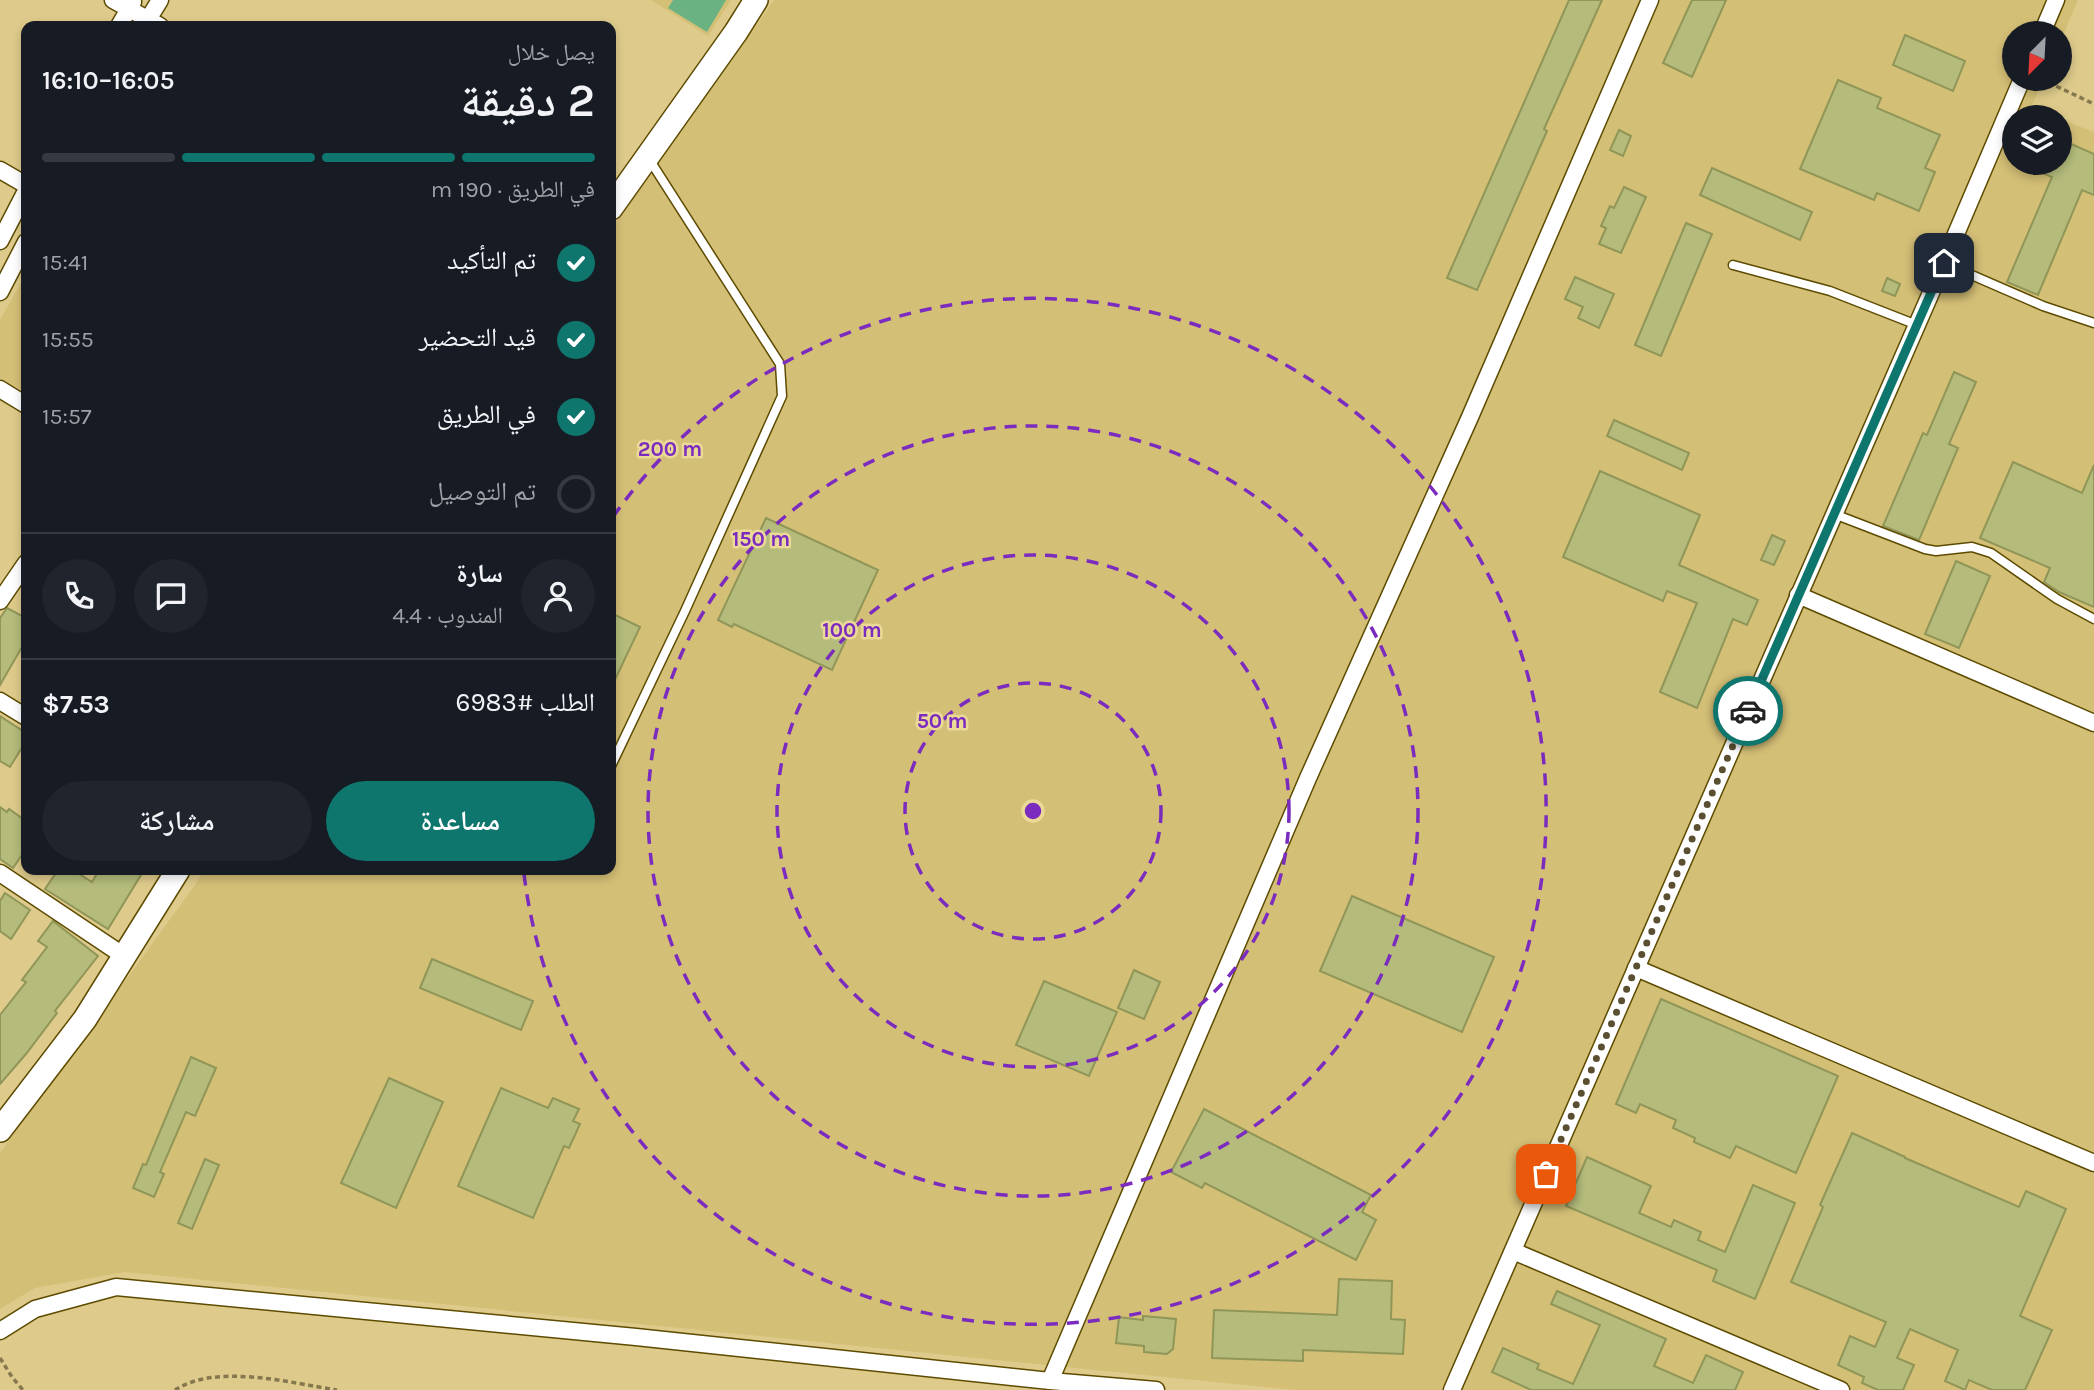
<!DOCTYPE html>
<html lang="ar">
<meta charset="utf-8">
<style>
body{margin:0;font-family:Karla,"Noto Naskh Arabic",sans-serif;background:#20242c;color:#f1f3f6;direction:rtl;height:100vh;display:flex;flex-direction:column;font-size:26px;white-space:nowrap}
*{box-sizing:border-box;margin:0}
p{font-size:23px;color:#9ea1a6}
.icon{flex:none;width:38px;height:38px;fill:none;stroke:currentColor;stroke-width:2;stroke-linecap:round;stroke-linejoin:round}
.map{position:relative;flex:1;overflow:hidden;direction:ltr}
.drawer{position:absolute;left:21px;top:21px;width:595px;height:854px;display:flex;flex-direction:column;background:#171b24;border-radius:14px;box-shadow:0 4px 10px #0003;direction:rtl}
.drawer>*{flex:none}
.needle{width:46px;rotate:204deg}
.controls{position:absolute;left:2002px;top:21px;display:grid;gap:14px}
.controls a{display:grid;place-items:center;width:70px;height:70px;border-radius:50%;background:#171b24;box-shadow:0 4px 10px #0003;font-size:35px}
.pin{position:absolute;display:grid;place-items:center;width:60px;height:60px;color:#fff;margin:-30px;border-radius:14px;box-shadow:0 4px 10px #0006}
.courier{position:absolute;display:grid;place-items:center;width:70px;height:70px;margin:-35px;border:5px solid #0f766e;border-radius:50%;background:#fff;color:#222;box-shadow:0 2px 9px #0007}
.overview em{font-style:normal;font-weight:600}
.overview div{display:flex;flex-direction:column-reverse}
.overview{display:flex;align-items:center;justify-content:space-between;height:119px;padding:0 21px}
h1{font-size:46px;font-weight:600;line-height:52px}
.bar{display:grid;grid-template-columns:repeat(4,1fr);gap:10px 7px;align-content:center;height:84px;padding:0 21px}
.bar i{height:9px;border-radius:5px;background:#363941}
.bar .active{background:#0f766e}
.bar p{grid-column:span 4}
.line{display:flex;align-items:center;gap:18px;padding:0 21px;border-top:2px solid #363941}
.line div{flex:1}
.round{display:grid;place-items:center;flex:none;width:74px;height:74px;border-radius:37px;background:#20242c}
ol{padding:0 21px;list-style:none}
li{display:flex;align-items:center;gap:21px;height:77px}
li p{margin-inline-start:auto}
li .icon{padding:7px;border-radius:50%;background:#0f766e;color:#fff;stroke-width:4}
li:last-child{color:#9ea1a6}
li i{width:38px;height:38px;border:4px solid #363941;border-radius:50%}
.cta{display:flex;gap:14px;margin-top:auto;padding:14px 21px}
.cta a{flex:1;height:80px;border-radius:42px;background:#0f766e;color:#fff;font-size:28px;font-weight:600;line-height:80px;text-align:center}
.cta a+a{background:#20242c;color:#f1f3f6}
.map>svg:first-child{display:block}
.built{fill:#d4bf76}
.green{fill:#6bb283}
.building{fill:#b4bb7b;stroke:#909657;stroke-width:2}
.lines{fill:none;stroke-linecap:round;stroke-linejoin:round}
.lane-casing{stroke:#5d4b01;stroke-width:11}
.street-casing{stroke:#5d4b01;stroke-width:19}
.secondary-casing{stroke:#5d4b01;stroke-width:26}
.path{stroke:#85774e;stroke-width:3.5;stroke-dasharray:5 3.5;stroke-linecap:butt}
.lane{stroke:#fff;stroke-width:8}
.street{stroke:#fff;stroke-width:16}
.secondary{stroke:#fff;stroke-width:23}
.done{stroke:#5a4f31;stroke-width:7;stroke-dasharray:0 12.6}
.route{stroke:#0f766e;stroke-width:9}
.ring{fill:none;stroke:#7b2cbf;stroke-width:3.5;stroke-dasharray:12 9}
.centre{fill:#7b2cbf;stroke:#ebd997;stroke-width:3.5}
.ring-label{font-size:21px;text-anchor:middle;font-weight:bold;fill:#7b2cbf;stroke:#ebd997;stroke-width:5;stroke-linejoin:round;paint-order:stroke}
</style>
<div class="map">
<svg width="2094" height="1390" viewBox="0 0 2094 1390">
<rect width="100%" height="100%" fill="#decb8b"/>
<g class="built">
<polygon points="651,0 731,0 708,36"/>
<polygon points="774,0 2078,0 2060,42 2060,33 2014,33 2014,79 2044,79 2031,107 2057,117 2014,117 2014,163 2060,163 2060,119 2094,132 2094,1390 1294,1390 125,1272 35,1288 0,1309 0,1153 195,885 204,870 611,870 611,230"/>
<polygon points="26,274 26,392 0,378 0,320"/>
</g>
<polygon class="green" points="673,0 726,0 707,32 668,8"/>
<g class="building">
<polygon points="1569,0 1602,0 1544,129 1547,131 1477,290 1447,278"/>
<polygon points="1692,0 1726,0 1692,77 1663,63"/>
<polygon points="1905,35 1965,61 1953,91 1893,65"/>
<polygon points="1838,80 1881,98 1877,108 1940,135 1925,168 1935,172 1919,211 1877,193 1874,200 1800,169"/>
<polygon points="1619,130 1631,136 1623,156 1610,150"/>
<polygon points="2060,139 2094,154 2094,195 2082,190 2038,295 2007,282 2052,177 2018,163 2060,163"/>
<polygon points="1712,168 1812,212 1800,240 1700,195"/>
<polygon points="1624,187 1646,197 1621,253 1599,244 1606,228 1601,226 1610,206 1614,208"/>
<polygon points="1686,223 1712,234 1661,356 1635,345"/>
<polygon points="1575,277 1614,294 1599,328 1578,318 1583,307 1565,299"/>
<polygon points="1887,278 1900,284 1895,296 1882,291"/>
<polygon points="1954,372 1976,382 1949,444 1958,448 1919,540 1883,526 1923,433 1927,435"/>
<polygon points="1614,420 1689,453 1682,470 1607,436"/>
<polygon points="2013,462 2082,493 2094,465 2094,607 2059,592 2044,582 2050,568 1980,538"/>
<polygon points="1600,471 1700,515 1679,565 1758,600 1747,625 1733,619 1697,708 1660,692 1697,603 1667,591 1663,601 1563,557"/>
<polygon points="766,518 878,570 832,670 734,624 732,627 718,620"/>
<polygon points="1772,535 1785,541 1774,565 1761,560"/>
<polygon points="1956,561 1990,576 1959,648 1925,634"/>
<polygon points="7,608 26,618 26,650 22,647 0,685 0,618"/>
<polygon points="611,613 640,627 611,688"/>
<polygon points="0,716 26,733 26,741 10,767 0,761"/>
<polygon points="0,807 7,812 9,809 26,821 26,849 13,868 0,859"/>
<polygon points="58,870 73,870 92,882 99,870 144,870 108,929 45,889"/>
<polygon points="5,893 30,910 11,939 0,931 0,901"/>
<polygon points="1352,896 1494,957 1462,1032 1320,971"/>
<polygon points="53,921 98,956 55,1011 57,1013 26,1054 0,1084 0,1015 26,982 22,980 47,947 38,941"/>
<polygon points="432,959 533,1001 521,1030 420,988"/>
<polygon points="1134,970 1160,982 1144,1019 1118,1008"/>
<polygon points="1044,981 1117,1012 1089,1076 1016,1045"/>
<polygon points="1661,999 1838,1076 1796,1173 1736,1146 1730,1158 1694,1142 1695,1138 1673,1128 1676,1120 1640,1104 1636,1113 1616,1104"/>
<polygon points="191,1057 216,1068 195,1116 186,1112 160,1172 164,1174 154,1197 133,1188 143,1164 146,1165"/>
<polygon points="389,1078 443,1102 396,1208 341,1183"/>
<polygon points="501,1088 548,1108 553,1098 579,1109 573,1121 580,1124 569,1148 564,1146 533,1218 458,1186"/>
<polygon points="1204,1109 1371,1195 1362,1212 1376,1220 1356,1260 1205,1183 1202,1188 1171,1172"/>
<polygon points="1852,1133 1905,1157 1905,1158 2019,1207 2026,1191 2066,1209 2020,1316 2052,1330 2025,1390 1992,1390 1969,1380 1965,1390 1945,1381 1958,1350 1910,1329 1897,1358 1914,1365 1903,1390 1878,1390 1862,1383 1864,1377 1838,1365 1850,1336 1875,1347 1886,1322 1791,1282 1823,1207 1820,1205"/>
<polygon points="1587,1157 1651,1186 1639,1213 1671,1227 1674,1220 1701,1232 1698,1240 1725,1252 1753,1185 1795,1203 1755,1299 1713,1281 1717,1270 1566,1206"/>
<polygon points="205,1159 219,1165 192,1229 178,1223"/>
<polygon points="1339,1279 1392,1281 1391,1319 1405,1320 1403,1354 1303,1350 1303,1361 1212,1358 1214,1310 1337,1315"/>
<polygon points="1557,1291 1666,1339 1654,1366 1693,1383 1706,1355 1743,1372 1735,1390 1531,1390 1492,1372 1503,1348 1539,1364 1537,1369 1573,1384 1600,1325 1551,1304"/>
<polygon points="1143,1316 1176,1319 1173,1349 1167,1354 1144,1352 1144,1346 1116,1343 1119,1317 1143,1320"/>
</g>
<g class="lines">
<defs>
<g id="lane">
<polyline points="1944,263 2043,306 2094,323"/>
<polyline points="1733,265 1830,291 1917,325"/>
<polyline points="1834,514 1925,549 1936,551 1972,547 1991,553 2057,599 2094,619"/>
<polyline points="611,766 685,611 782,396 780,364 649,159"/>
</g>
<g id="street">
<polyline points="113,0 160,26"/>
<polyline points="119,26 133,2"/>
<polyline points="144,26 160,0"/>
<polyline points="2042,33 2056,0"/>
<polyline points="0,170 26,185"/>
<polyline points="0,241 26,191"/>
<polyline points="0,292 26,242"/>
<polyline points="0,389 26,405"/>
<polyline points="1798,595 2094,723"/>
<polyline points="0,601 26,563"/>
<polyline points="0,701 26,717"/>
<polyline points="0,873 124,956"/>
<polyline points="1636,968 2094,1163"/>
<polyline points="1513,1251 1841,1390"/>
<polyline points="0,1331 35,1309 116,1287 636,1337 1050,1381 1156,1390"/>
<polyline points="1050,1381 1308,778 1470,417 1650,0"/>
<polyline points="1452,1390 1930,295 2022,79"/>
</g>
<g id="secondary">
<polyline points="611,208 736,32 756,0"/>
<polyline points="0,1130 85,1019 178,870"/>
</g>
</defs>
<use href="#lane" class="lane-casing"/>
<use href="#street" class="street-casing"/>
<use href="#secondary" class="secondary-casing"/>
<g class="path">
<polyline points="2041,79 2094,104"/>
<polyline points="0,1358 12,1377 23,1390"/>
<path d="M 175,1390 C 216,1363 291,1383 337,1390"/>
</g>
<use href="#lane" class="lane"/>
<use href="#street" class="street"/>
<use href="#secondary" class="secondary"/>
</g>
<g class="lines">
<polyline class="done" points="1546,1174 1748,711"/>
<polyline class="route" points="1748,711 1944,263"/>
</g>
<g class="ring">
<circle cx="1033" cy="811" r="128"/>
<circle cx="1033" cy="811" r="256"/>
<circle cx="1033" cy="811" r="385"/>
<path d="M613 517A513 513 0 1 1 524 874"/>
</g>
<circle cx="1033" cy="811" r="10" class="centre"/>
<g class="ring-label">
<text x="670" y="456">200 m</text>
<text x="761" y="546">150 m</text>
<text x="852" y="637">100 m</text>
<text x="942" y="728">50 m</text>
</g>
</svg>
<div class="controls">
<a><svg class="needle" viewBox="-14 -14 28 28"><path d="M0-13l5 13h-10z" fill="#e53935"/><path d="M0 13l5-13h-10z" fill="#9ea1a6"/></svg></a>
<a><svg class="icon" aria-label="layers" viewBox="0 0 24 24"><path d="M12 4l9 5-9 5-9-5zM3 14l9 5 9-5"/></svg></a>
</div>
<div class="pin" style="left:1546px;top:1174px;background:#ea580c"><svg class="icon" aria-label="bag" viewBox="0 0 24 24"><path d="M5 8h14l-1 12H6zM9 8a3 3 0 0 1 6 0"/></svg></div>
<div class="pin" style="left:1944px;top:263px;background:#1f2937"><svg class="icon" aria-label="home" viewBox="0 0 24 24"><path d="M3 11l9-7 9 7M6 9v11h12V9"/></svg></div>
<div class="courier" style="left:1748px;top:711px"><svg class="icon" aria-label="car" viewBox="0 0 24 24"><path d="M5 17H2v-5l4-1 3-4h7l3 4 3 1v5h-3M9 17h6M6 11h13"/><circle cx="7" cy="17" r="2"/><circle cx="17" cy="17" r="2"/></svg></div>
<section class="drawer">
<div class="overview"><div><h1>2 دقيقة</h1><p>يصل خلال</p></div><em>16:05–16:10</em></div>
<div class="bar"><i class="active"></i><i class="active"></i><i class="active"></i><i></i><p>في الطريق · 190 m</p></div>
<ol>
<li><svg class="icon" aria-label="check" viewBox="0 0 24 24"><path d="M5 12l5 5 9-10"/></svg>تم التأكيد<p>15:41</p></li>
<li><svg class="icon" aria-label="check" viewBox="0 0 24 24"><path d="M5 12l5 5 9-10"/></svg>قيد التحضير<p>15:55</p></li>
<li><svg class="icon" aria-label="check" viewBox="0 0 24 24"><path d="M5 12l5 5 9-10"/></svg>في الطريق<p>15:57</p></li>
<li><i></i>تم التوصيل</li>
</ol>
<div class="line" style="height:126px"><a class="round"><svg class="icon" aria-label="person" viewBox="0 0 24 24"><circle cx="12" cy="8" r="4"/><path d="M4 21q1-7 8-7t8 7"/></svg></a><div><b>سارة</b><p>المندوب · 4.4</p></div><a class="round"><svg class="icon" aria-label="chat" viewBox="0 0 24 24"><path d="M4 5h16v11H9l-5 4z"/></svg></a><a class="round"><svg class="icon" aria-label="phone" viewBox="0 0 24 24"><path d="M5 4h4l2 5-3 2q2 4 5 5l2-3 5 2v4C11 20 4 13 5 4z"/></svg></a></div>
<div class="line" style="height:91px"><div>الطلب #6983</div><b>$7.53</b></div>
<div class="cta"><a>مساعدة</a><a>مشاركة</a></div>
</section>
</div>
